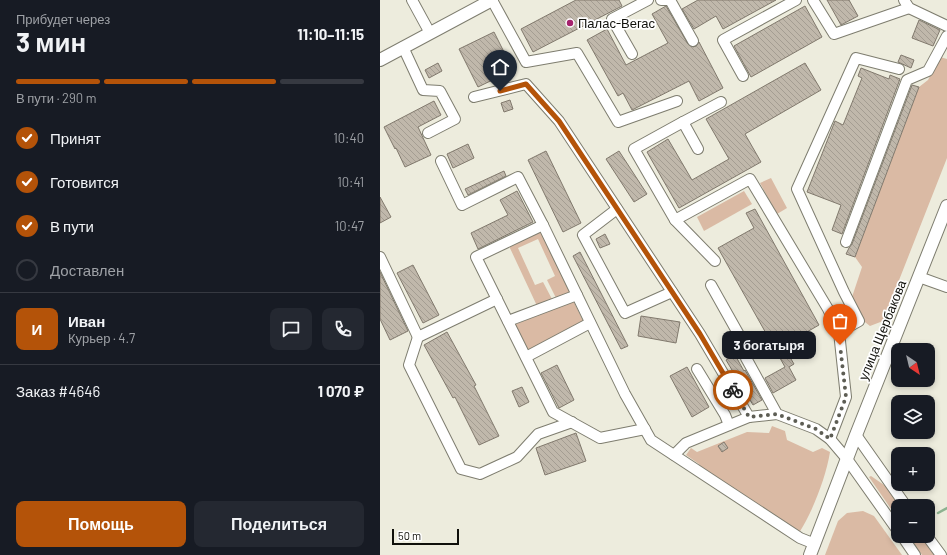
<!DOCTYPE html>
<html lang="ru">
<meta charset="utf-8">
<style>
body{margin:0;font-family:Barlow,sans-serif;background:#242831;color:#f1f3f6;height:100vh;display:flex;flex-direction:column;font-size:15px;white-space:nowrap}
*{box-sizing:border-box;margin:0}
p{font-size:13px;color:#9ea1a6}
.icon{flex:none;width:22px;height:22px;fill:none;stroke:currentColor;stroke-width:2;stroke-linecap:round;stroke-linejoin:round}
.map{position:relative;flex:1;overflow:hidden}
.drawer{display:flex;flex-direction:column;background:#171b24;width:380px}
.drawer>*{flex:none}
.needle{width:26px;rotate:145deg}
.buttons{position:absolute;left:511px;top:343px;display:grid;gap:8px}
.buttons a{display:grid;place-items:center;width:44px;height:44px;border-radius:8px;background:#171b24;box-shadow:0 2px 6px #0003;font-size:20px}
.scale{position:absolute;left:12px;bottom:10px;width:67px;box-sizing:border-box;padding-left:4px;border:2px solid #10100b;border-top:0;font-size:11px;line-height:14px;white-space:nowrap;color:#10100b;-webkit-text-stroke:3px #fff;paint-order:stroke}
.pin{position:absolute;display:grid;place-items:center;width:34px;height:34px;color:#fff;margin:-41px -17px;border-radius:50% 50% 50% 0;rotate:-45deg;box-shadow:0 0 4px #0007}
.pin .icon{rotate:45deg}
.courier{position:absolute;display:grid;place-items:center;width:40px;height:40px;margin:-20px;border:3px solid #b45309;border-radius:50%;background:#fff;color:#222;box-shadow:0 1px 5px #0007}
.bubble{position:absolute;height:28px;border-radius:8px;background:#171b24;box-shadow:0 2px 6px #0003;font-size:13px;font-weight:700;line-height:28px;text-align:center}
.headline em{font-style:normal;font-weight:700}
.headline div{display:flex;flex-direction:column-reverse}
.headline{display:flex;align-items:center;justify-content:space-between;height:68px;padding:0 16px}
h1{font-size:26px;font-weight:700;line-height:30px}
.bar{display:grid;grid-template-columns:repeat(4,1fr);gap:6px 4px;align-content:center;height:48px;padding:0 16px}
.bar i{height:5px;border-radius:3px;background:#363941}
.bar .selected{background:#b45309}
.bar p{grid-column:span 4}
.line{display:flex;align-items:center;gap:10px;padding:0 16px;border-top:1px solid #363941}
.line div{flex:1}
.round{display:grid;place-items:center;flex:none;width:42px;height:42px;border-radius:8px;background:#242831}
ol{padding:0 16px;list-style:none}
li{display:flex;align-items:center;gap:12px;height:44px}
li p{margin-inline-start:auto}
li .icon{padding:4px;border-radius:50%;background:#b45309;color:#fff;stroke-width:4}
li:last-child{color:#9ea1a6}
li i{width:22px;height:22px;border:2px solid #363941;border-radius:50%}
.primary-button{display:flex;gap:8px;margin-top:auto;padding:8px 16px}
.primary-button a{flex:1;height:46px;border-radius:8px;background:#b45309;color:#fff;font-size:16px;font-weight:700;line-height:46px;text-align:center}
.primary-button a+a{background:#242831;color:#f1f3f6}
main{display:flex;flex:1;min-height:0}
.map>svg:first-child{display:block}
.green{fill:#dabaa4}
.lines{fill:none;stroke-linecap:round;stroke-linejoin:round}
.stream{stroke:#8db290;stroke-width:2.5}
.building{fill:url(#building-back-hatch);stroke:#81796d}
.minor-casing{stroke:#7e7d6f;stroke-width:12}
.major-casing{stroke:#7e7d6f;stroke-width:14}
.minor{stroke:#fff;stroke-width:10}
.major{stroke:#fff;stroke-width:12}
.done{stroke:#5d5d54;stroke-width:4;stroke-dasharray:0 7.2}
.route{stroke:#b45309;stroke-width:5}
.poi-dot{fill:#a5216d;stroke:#fff;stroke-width:1.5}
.labels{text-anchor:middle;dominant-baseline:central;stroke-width:3.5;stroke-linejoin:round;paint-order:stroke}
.poi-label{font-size:13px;fill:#10100b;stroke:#fff;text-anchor:start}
.street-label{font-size:13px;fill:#10100b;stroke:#fff}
</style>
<main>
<section class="drawer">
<div class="headline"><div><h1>3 мин</h1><p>Прибудет через</p></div><em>11:10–11:15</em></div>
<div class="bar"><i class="selected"></i><i class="selected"></i><i class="selected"></i><i></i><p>В пути · 290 m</p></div>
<ol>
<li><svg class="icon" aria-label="check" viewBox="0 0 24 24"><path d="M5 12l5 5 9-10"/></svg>Принят<p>10:40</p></li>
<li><svg class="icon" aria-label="check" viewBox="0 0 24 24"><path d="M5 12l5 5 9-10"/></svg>Готовится<p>10:41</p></li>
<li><svg class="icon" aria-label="check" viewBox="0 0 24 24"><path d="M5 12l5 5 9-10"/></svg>В пути<p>10:47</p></li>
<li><i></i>Доставлен</li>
</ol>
<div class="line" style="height:72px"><b class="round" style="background:#b45309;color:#fff">И</b><div><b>Иван</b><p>Курьер · 4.7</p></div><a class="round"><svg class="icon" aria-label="chat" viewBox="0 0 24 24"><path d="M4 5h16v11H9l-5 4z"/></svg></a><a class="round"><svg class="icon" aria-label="phone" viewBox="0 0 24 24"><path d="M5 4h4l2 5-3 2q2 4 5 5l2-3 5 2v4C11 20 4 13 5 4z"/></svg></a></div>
<div class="line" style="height:52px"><div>Заказ #4646</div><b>1 070 ₽</b></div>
<div class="primary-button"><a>Помощь</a><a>Поделиться</a></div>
</section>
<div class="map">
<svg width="567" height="555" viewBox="0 0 567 555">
<defs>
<pattern id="building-back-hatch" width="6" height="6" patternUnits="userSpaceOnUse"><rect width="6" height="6" fill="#c0b8ab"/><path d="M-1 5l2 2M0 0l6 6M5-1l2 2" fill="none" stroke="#a49d92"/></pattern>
</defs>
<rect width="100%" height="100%" fill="#edecdd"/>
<g class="green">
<polygon points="560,57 567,59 567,158 503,321 490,326 476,315 472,297 482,267 475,257 539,87 548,80"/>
<polygon points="391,178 407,208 397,214 380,183"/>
<polygon points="364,191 372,204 324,231 317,217"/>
<polygon points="161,231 190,293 177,300 167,280 175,276 158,239 138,248 155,285 163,282 173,301 158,308 129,246"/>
<polygon points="193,300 204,323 147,353 134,325"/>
<path d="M 392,426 L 405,431 L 407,440 L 433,452 L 442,448 L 450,452 C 446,477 433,511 419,533 L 320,468 L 319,464 L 306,455 L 311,448 L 317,452 L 367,432 L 389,433 Z"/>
<polygon points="491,476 507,487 520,506 518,506 518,519 489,477"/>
<polygon points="483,511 494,516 522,555 445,555 458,521 467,513"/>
<polygon points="529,536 541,536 554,555 542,555"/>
</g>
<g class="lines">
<polyline class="stream" points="558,513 567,508"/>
</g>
<g class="building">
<polygon points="196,0 239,0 242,6 153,52 141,29"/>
<polygon points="318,0 396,0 343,29 336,16 314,29 302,9"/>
<polygon points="447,0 469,0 478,16 461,25"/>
<polygon points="286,6 308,44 313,47 316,46 319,42 343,88 319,101 309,81 252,110 243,93 238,96 207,40 227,29 246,65 288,43 272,14"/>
<polygon points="425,6 442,37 371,77 354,46"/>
<polygon points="539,20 560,30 553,46 532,38"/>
<polygon points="114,32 133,70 98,87 79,49"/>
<polygon points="521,55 534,60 531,68 518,62"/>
<polygon points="58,63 62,71 49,78 45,70"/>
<polygon points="425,63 441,90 365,134 381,162 299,208 267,152 288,139 312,180 349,159 326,119"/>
<polygon points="481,68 509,79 510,75 520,79 462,234 452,230 461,205 427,192 455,121 463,125 482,78 478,76"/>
<polygon points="532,85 539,87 475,257 466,254 469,248 472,244"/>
<polygon points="130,100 133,109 124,112 121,103"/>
<polygon points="54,101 61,115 38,127 51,155 25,167 16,148 15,149 4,127"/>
<polygon points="88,144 94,158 73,168 67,154"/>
<polygon points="166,151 201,223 183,232 148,160"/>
<polygon points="239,151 267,194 254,202 226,159"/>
<polygon points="124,171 126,176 88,195 85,189"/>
<polygon points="137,191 153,222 98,249 91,233 128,215 120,200"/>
<polygon points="0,197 11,217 0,223"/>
<polygon points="375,209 439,325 425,333 430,342 408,354 414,364 409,367 416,380 393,393 385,378 405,367 338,248 374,228 366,213"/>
<polygon points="225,234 230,244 220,248 216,239"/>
<polygon points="200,252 248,346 241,349 193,256"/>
<polygon points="33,265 59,315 43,323 17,273"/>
<polygon points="0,272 28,331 10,340 0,319"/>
<polygon points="261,316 300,322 296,343 258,336"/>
<polygon points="67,332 96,385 94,386 119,436 99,445 75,397 73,398 44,345"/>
<polygon points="355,355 364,371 365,370 382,400 373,405 346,360"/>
<polygon points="177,365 194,400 179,408 161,373"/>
<polygon points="307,367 329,407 312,417 290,376"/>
<polygon points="142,387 149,402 139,407 132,391"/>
<polygon points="196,433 206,461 165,475 156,448"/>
<polygon points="344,442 348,448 342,452 338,446"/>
</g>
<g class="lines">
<defs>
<g id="minor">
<polyline points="32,0 50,33"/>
<polyline points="112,0 146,62 197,53 238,122 297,101"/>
<polyline points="281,0 290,0 313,41"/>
<polyline points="433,0 454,34 529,8"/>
<polyline points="524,0 529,8 567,26"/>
<polyline points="23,47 43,90 60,91 75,119 48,133"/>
<polyline points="252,54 232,19 268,0"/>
<polyline points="363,76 343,40 416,0"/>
<polyline points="94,97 146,84 179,121 320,334 369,417"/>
<polyline points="303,122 341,102"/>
<polyline points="318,149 303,122 254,149 295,220 370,179 448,309 459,332 466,397 450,439"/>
<polyline points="61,161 82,205 138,177 163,225 245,394 271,440 420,538 435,544"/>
<polyline points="237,209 203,235 245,313 292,292"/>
<polyline points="295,220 335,261"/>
<polyline points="163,225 96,257 173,412 220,438 265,429"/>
<polyline points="466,242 527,80 548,71 567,36"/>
<polyline points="0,257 38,337 117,299"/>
<polyline points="539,277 567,287"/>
<polyline points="331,285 363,342 366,358 397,414 436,429 450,439 467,459 518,531"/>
<polyline points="128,321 197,295"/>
<polyline points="459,332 479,321 464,292 417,189 476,58 519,69"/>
<polyline points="38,337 29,365 81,469 100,474 137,457 158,434 192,422"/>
<polyline points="146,357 210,323"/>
<polyline points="317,369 345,415 349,425"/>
<polyline points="476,435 526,506"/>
<polyline points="294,455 306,443 369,417 397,414"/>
<polyline points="522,536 535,555"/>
<polyline points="547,536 561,555"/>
</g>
<g id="major">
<polyline points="0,60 112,0"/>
<polyline points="430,555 476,435 567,206"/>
</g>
</defs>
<use href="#minor" class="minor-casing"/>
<use href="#major" class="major-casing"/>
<use href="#minor" class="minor"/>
<use href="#major" class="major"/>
</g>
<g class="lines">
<polyline class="done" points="353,390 369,417 397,414 436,429 450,439 466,397 460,345"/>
<polyline class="route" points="120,91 146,84 179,121 320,334 353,390"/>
</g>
<circle class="poi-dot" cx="190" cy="23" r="4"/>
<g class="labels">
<g class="poi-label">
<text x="198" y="23">Палас-Вегас</text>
</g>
<g class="street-label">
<text transform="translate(502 330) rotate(-68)">улица Щербакова</text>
</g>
</g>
</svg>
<div class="buttons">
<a><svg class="needle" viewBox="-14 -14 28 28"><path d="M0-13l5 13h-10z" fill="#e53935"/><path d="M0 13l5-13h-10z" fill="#9ea1a6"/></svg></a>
<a><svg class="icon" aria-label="layers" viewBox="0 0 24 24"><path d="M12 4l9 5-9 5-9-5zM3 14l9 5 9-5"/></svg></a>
<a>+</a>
<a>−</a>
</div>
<div class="scale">50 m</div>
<div class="pin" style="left:460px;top:345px;background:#ea580c"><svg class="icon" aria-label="bag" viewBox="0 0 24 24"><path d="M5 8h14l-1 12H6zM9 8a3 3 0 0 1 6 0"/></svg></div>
<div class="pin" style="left:120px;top:91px;background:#1f2937"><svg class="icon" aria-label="home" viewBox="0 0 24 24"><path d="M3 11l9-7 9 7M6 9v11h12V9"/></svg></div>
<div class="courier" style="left:353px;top:390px"><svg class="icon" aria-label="bike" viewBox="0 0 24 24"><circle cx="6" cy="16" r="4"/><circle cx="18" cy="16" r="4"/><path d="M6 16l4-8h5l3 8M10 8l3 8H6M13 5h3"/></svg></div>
<div class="bubble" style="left:342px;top:331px;width:94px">3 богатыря</div>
</div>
</main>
